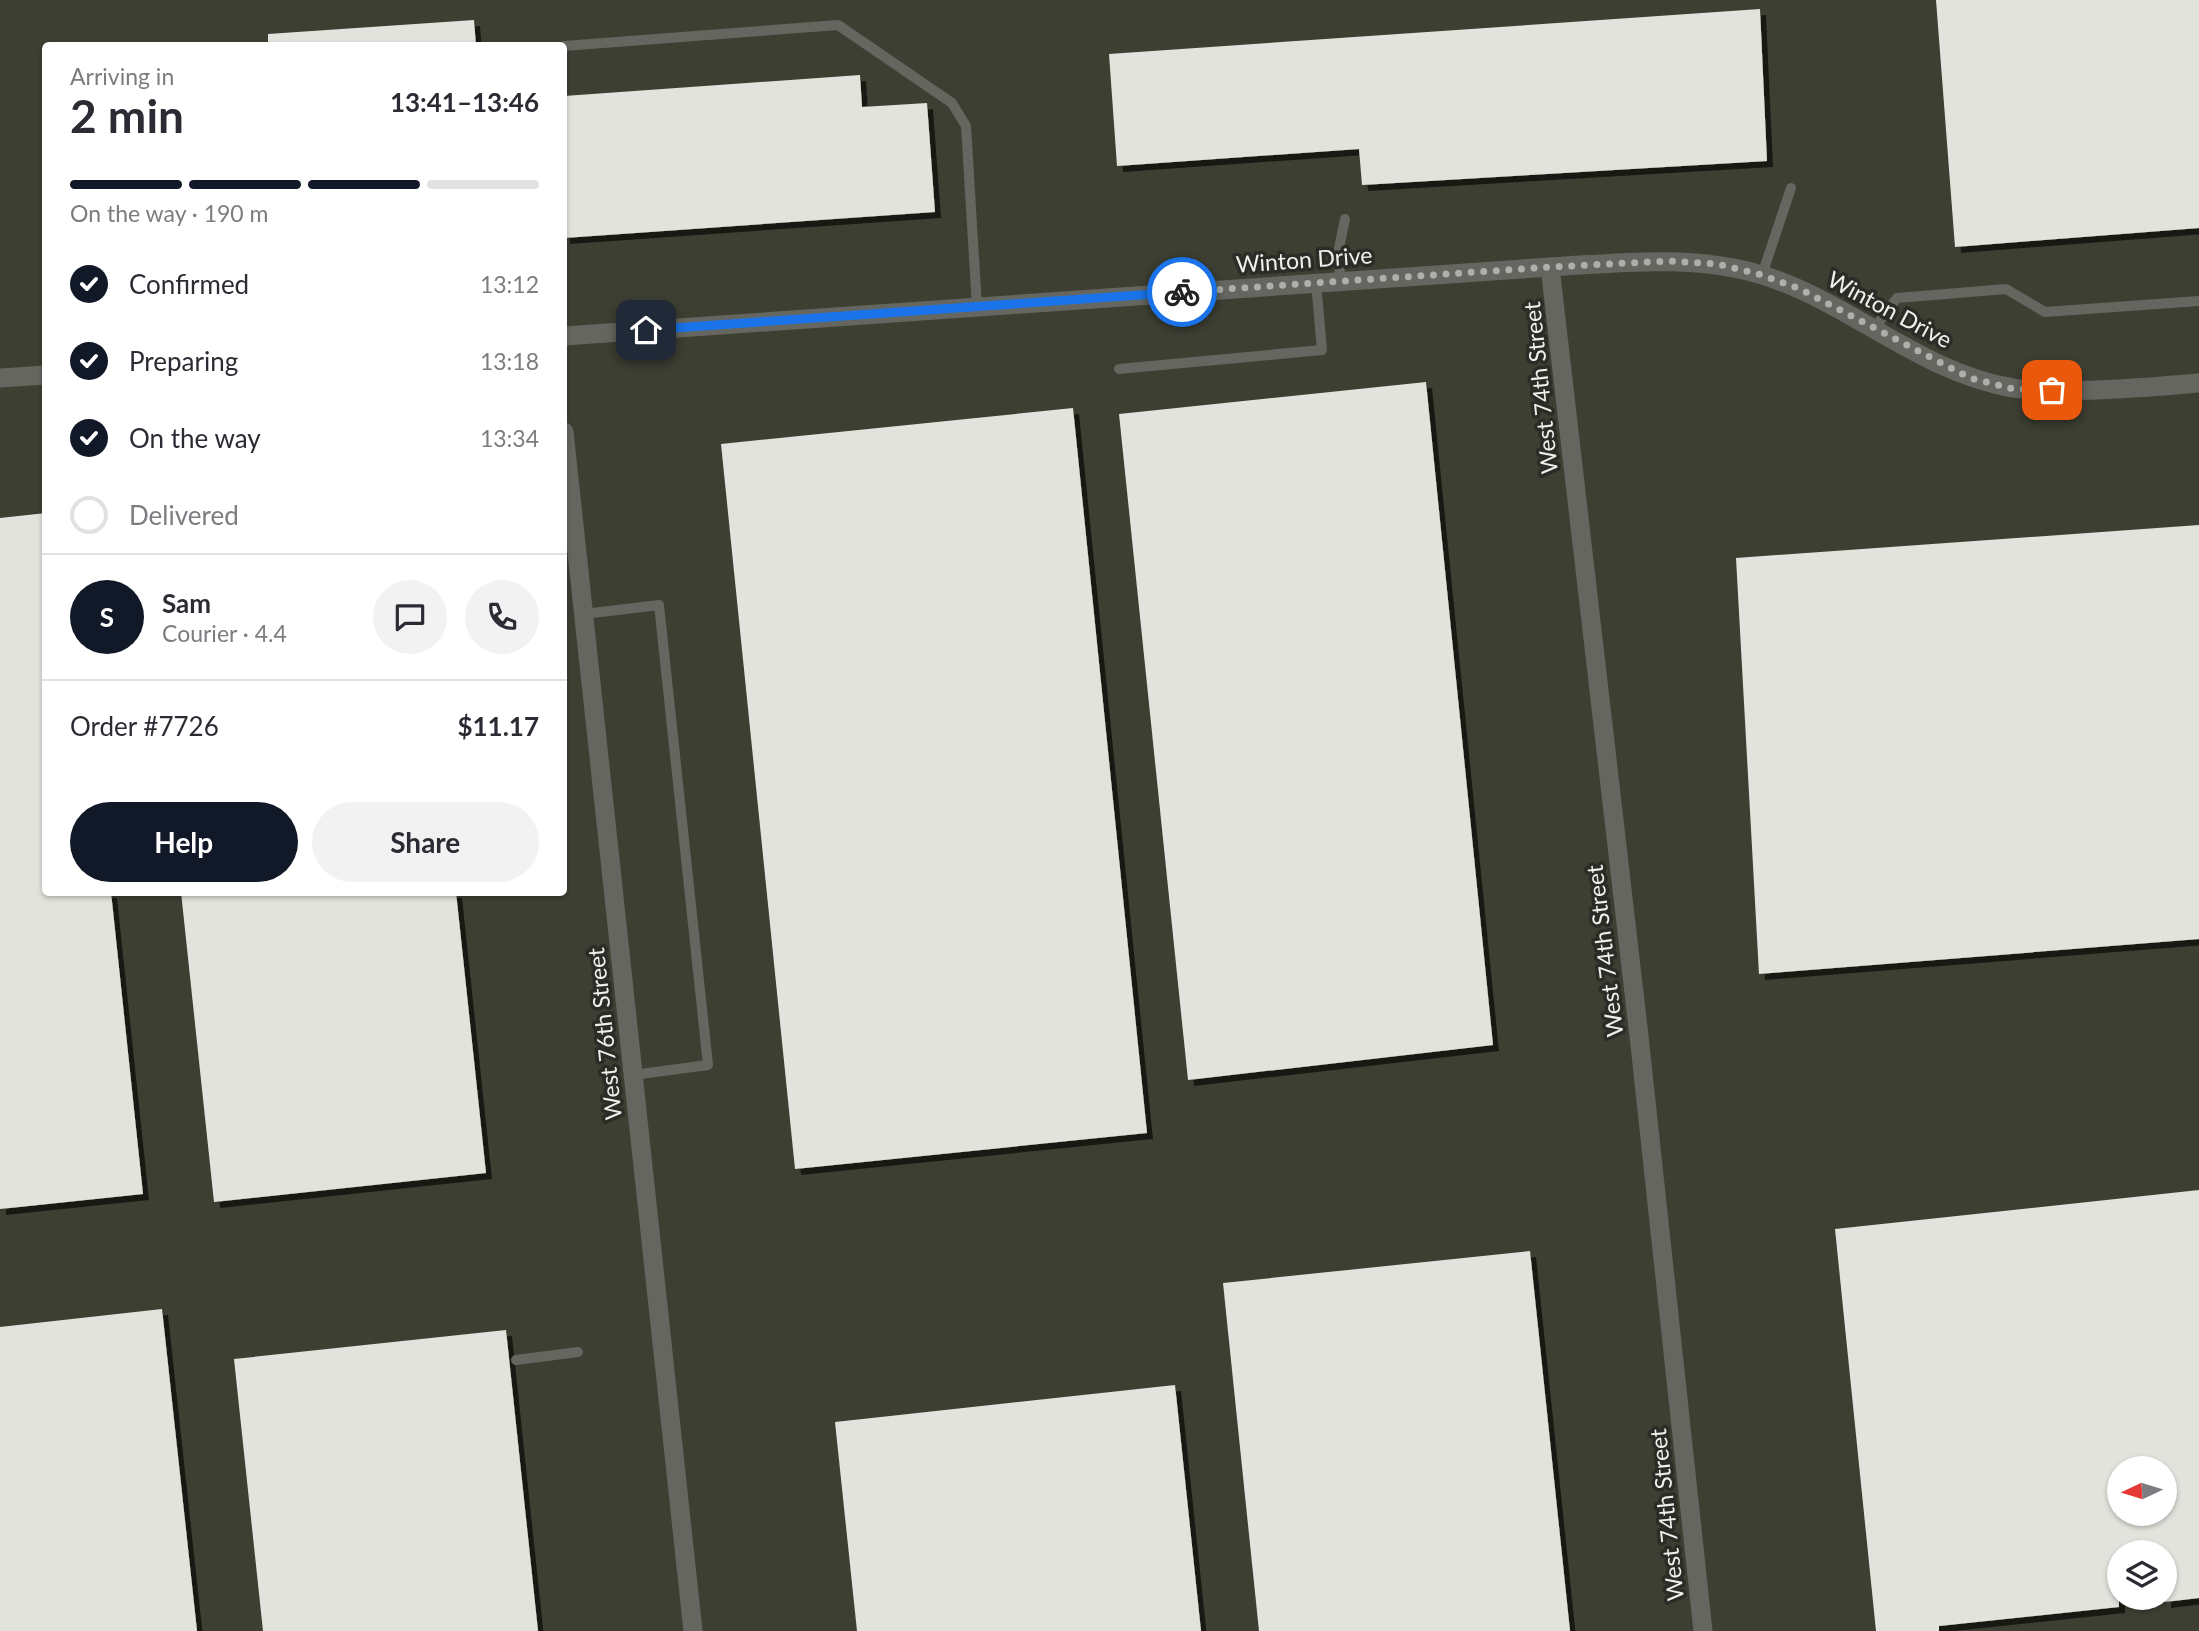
<!DOCTYPE html>
<meta charset="utf-8">
<style>
body{margin:0;font-family:Lato,sans-serif;background:#f2f2f3;color:#2b2b33;height:100vh;display:flex;flex-direction:column;font-size:26px;white-space:nowrap}
*{box-sizing:border-box;margin:0}
p{font-size:23px;color:#7c7c81}
.icon{flex:none;width:38px;height:38px;fill:none;stroke:currentColor;stroke-width:2;stroke-linecap:round;stroke-linejoin:round}
.map{position:relative;flex:1;overflow:hidden}
.drawer{position:absolute;left:42px;top:42px;width:525px;height:854px;display:flex;flex-direction:column;background:#fff;border-radius:7px;box-shadow:0 2px 5px #0004}
.drawer>*{flex:none}
.needle{width:46px;rotate:266deg}
.controls{position:absolute;left:2107px;top:1456px;display:grid;gap:14px}
.controls a{display:grid;place-items:center;width:70px;height:70px;border-radius:50%;background:#fff;box-shadow:0 2px 5px #0004;font-size:35px}
.pin{position:absolute;display:grid;place-items:center;width:60px;height:60px;color:#fff;margin:-30px;border-radius:14px;box-shadow:0 4px 10px #0006}
.courier{position:absolute;display:grid;place-items:center;width:70px;height:70px;margin:-35px;border:5px solid #1a73e8;border-radius:50%;background:#fff;color:#222;box-shadow:0 2px 9px #0007}
.overview em{font-style:normal;font-weight:700}
.overview div{display:flex;flex-direction:column-reverse}
.overview{display:flex;align-items:center;justify-content:space-between;height:119px;padding:0 28px}
h1{font-size:46px;font-weight:700;line-height:52px}
.bar{display:grid;grid-template-columns:repeat(4,1fr);gap:10px 7px;align-content:center;height:84px;padding:0 28px}
.bar i{height:9px;border-radius:5px;background:#e1e1e2}
.bar .on{background:#111827}
.bar p{grid-column:span 4}
.line{display:flex;align-items:center;gap:18px;padding:0 28px;border-top:2px solid #e1e1e2}
.line div{flex:1}
.round{display:grid;place-items:center;flex:none;width:74px;height:74px;border-radius:37px;background:#f2f2f3}
ol{padding:0 28px;list-style:none}
li{display:flex;align-items:center;gap:21px;height:77px}
li p{margin-inline-start:auto}
li .icon{padding:7px;border-radius:50%;background:#111827;color:#fff;stroke-width:4}
li:last-child{color:#7c7c81}
li i{width:38px;height:38px;border:4px solid #e1e1e2;border-radius:50%}
.button{display:flex;gap:14px;margin-top:auto;padding:14px 28px}
.button a{flex:1;height:80px;border-radius:42px;background:#111827;color:#fff;font-size:28px;font-weight:700;line-height:80px;text-align:center}
.button a+a{background:#f2f2f3;color:#2b2b33}
.map>svg:first-child{display:block}
.built{fill:#3e3f33;fill-rule:evenodd}
.building{fill:#e2e3dc;fill-rule:evenodd;filter:url(#shadow)}
.lines{fill:none;stroke-linecap:round;stroke-linejoin:round}
.lane{stroke:#65665f;stroke-width:10}
.street{stroke:#65665f;stroke-width:19}
.done{stroke:#aeafab;stroke-width:7;stroke-dasharray:0 12.6}
.route{stroke:#1a73e8;stroke-width:9}
.labels{text-anchor:middle;dominant-baseline:central;stroke-width:7;stroke-linejoin:round;paint-order:stroke}
.street-label{font-size:23px;fill:#eff0ec;stroke:#2c2c27}
</style>
<div class="map">
<svg width="2199" height="1631" viewBox="0 0 2199 1631">
<defs>
<filter id="shadow"><feDropShadow dx="6" dy="6" stdDeviation="0" flood-color="#0009"/></filter>
</defs>
<rect width="100%" height="100%" fill="#363631"/>
<path class="built" d="M 0,0 L 2199,0 L 2199,1631 L 0,1631 ZM 46,46 L 564,46 L 564,892 L 46,892 ZM 2119,1468 L 2165,1468 L 2165,1514 L 2119,1514 ZM 2119,1552 L 2165,1552 L 2165,1598 L 2119,1598 Z"/>
<g class="building">
<polygon points="1936,0 2199,0 2199,228 1955,247"/>
<polygon points="1760,9 1767,161 1362,185 1359,149 1117,166 1109,54"/>
<polygon points="474,20 476,46 268,46 268,34"/>
<polygon points="860,75 862,107 927,103 935,212 564,238 564,96"/>
<polygon points="1426,382 1493,1045 1188,1080 1119,414"/>
<polygon points="1073,408 1147,1133 795,1169 721,444"/>
<polygon points="46,513 46,892 111,892 143,1194 0,1209 0,518"/>
<polygon points="2199,525 2199,939 1759,974 1736,558"/>
<polygon points="181,892 456,892 486,1173 214,1202"/>
<path d="M 2199,1190 L 2199,1598 L 2165,1602 L 2165,1552 L 2119,1552 L 2119,1607 L 1939,1626 L 1939,1631 L 1876,1631 L 1835,1229 ZM 2119,1468 L 2165,1468 L 2165,1514 L 2119,1514 Z"/>
<polygon points="1530,1251 1570,1631 1259,1631 1223,1283"/>
<polygon points="162,1309 197,1631 0,1631 0,1327"/>
<polygon points="506,1330 538,1631 263,1631 234,1359"/>
<polygon points="1175,1385 1201,1631 857,1631 835,1422"/>
</g>
<g class="lines">
<g class="lane">
<polyline points="564,46 838,25 952,103 966,126 977,307"/>
<polyline points="1762,275 1791,188"/>
<polyline points="1340,281 1339,248 1345,219"/>
<polyline points="1874,329 1897,298 2006,289 2045,312 2199,301"/>
<polyline points="1119,369 1322,350 1316,283"/>
<polyline points="584,614 659,605 708,1065 633,1075"/>
<polyline points="516,1360 578,1352"/>
</g>
<g class="street">
<polyline points="1550,267 1639,1036 1703,1631"/>
<path d="M 564,336 L 1550,267 C 1621,263 1693,254 1762,275 C 1850,302 1921,373 2013,388 C 2023,390 2034,390 2045,390 C 2096,392 2148,387 2199,383"/>
<polyline points="0,378 46,375"/>
<polyline points="564,432 693,1631"/>
</g>
</g>
<g class="lines">
<polyline class="done" points="1182,292 1550,267 1668,261 1717,264 1762,275 1800,289 1970,378 2014,389 2052,390"/>
<polyline class="route" points="646,330 1182,292"/>
</g>
<g class="labels">
<g class="street-label">
<text transform="translate(1304 259) rotate(-4)">Winton Drive</text>
<text transform="translate(1890 309) rotate(28)">Winton Drive</text>
<text transform="translate(1540 388) rotate(-96)">West 74th Street</text>
<text transform="translate(1604 951) rotate(-97)">West 74th Street</text>
<text transform="translate(604 1034) rotate(-96)">West 76th Street</text>
<text transform="translate(1666 1515) rotate(-96)">West 74th Street</text>
</g>
</g>
</svg>
<div class="controls">
<a><svg class="needle" viewBox="-14 -14 28 28"><path d="M0-13l5 13h-10z" fill="#e53935"/><path d="M0 13l5-13h-10z" fill="#7c7c81"/></svg></a>
<a><svg class="icon" aria-label="layers" viewBox="0 0 24 24"><path d="M12 4l9 5-9 5-9-5zM3 14l9 5 9-5"/></svg></a>
</div>
<div class="pin" style="left:2052px;top:390px;background:#ea580c"><svg class="icon" aria-label="bag" viewBox="0 0 24 24"><path d="M5 8h14l-1 12H6zM9 8a3 3 0 0 1 6 0"/></svg></div>
<div class="pin" style="left:646px;top:330px;background:#1f2937"><svg class="icon" aria-label="home" viewBox="0 0 24 24"><path d="M3 11l9-7 9 7M6 9v11h12V9"/></svg></div>
<div class="courier" style="left:1182px;top:292px"><svg class="icon" aria-label="bike" viewBox="0 0 24 24"><circle cx="6" cy="16" r="4"/><circle cx="18" cy="16" r="4"/><path d="M6 16l4-8h5l3 8M10 8l3 8H6M13 5h3"/></svg></div>
<section class="drawer">
<div class="overview"><div><h1>2 min</h1><p>Arriving in</p></div><em>13:41–13:46</em></div>
<div class="bar"><i class="on"></i><i class="on"></i><i class="on"></i><i></i><p>On the way · 190 m</p></div>
<ol>
<li><svg class="icon" aria-label="check" viewBox="0 0 24 24"><path d="M5 12l5 5 9-10"/></svg>Confirmed<p>13:12</p></li>
<li><svg class="icon" aria-label="check" viewBox="0 0 24 24"><path d="M5 12l5 5 9-10"/></svg>Preparing<p>13:18</p></li>
<li><svg class="icon" aria-label="check" viewBox="0 0 24 24"><path d="M5 12l5 5 9-10"/></svg>On the way<p>13:34</p></li>
<li><i></i>Delivered</li>
</ol>
<div class="line" style="height:126px"><b class="round" style="background:#111827;color:#fff">S</b><div><b>Sam</b><p>Courier · 4.4</p></div><a class="round"><svg class="icon" aria-label="chat" viewBox="0 0 24 24"><path d="M4 5h16v11H9l-5 4z"/></svg></a><a class="round"><svg class="icon" aria-label="phone" viewBox="0 0 24 24"><path d="M5 4h4l2 5-3 2q2 4 5 5l2-3 5 2v4C11 20 4 13 5 4z"/></svg></a></div>
<div class="line" style="height:91px"><div>Order #7726</div><b>$11.17</b></div>
<div class="button"><a>Help</a><a>Share</a></div>
</section>
</div>
